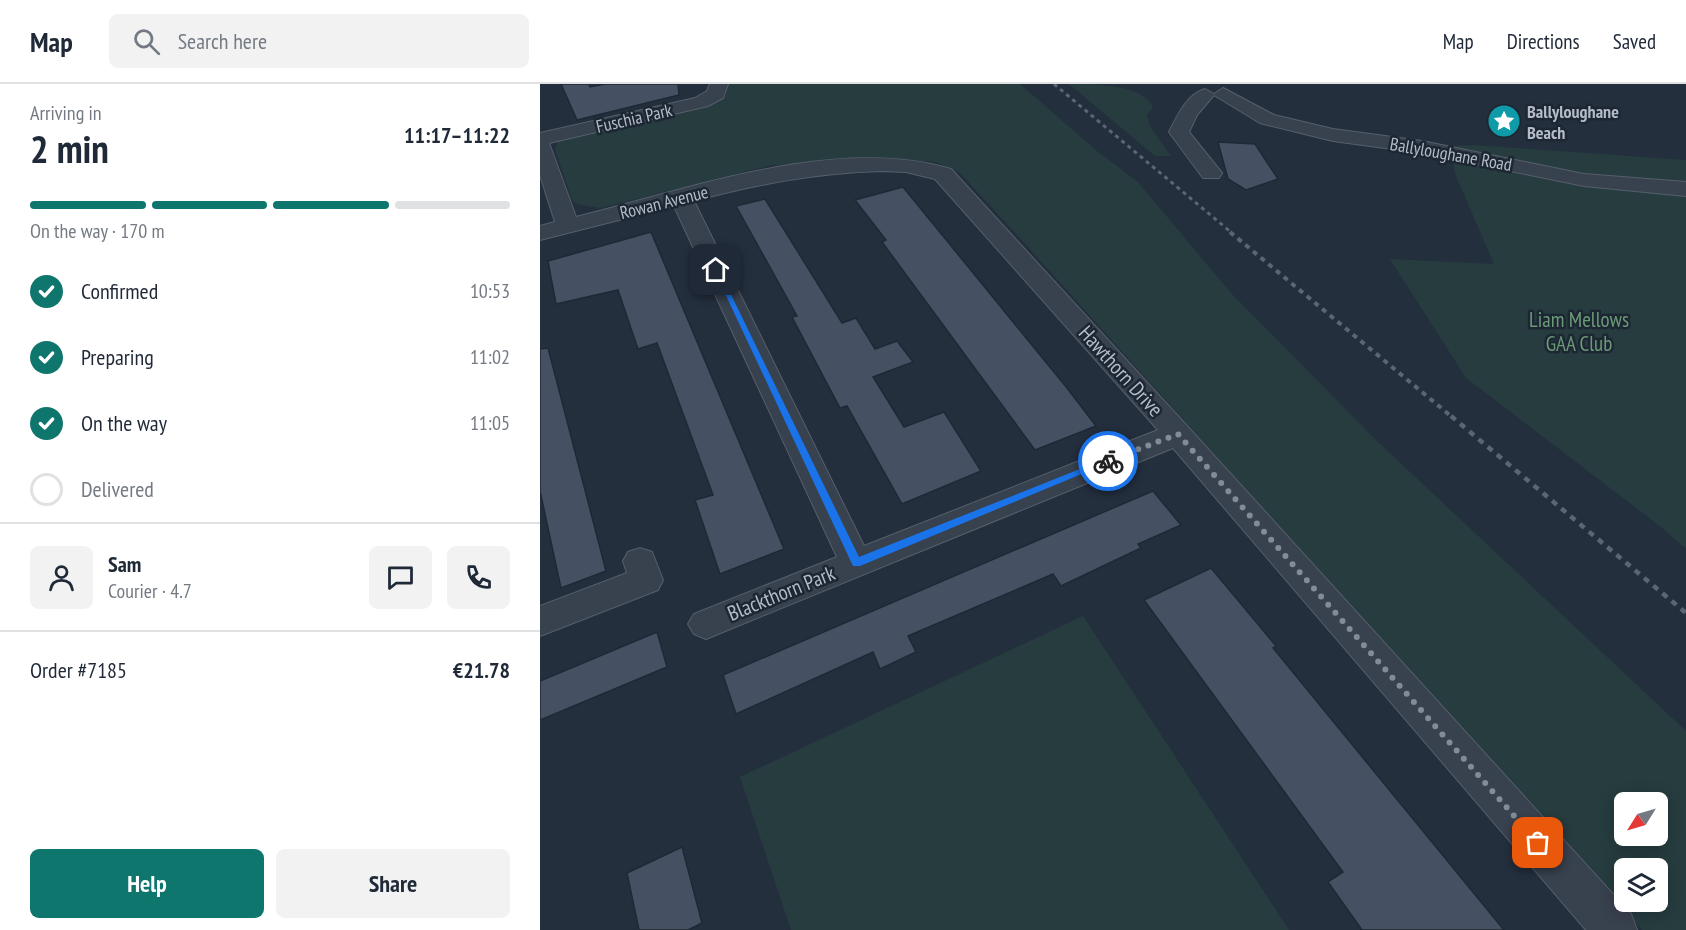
<!DOCTYPE html>
<meta charset="utf-8">
<style>
body{margin:0;font-family:"PT Sans Narrow",sans-serif;background:#f2f2f3;color:#1f2937;height:100vh;display:flex;flex-direction:column;font-size:22px;white-space:nowrap}
*{box-sizing:border-box;margin:0}
p{font-size:20px;color:#747a83}
.icon{flex:none;width:33px;height:33px;fill:none;stroke:currentColor;stroke-width:2;stroke-linecap:round;stroke-linejoin:round}
.map{position:relative;flex:1;overflow:hidden}
.drawer{display:flex;flex-direction:column;background:#fff;width:540px}
.drawer>*{flex:none}
.needle{width:39px;rotate:233deg}
.fabs{position:absolute;left:1074px;top:708px;display:grid;gap:12px}
.fabs a{display:grid;place-items:center;width:54px;height:54px;border-radius:9px;background:#fff;box-shadow:0 3px 15px #0003;font-size:30px}
.pin{position:absolute;display:grid;place-items:center;width:51px;height:51px;color:#fff;margin:-26px;border-radius:12px;box-shadow:0 3px 9px #0006}
.courier{position:absolute;display:grid;place-items:center;width:60px;height:60px;margin:-30px;border:4px solid #1a73e8;border-radius:50%;background:#fff;color:#222;box-shadow:0 2px 8px #0007}
.head em{font-style:normal;font-weight:700}
.head div{display:flex;flex-direction:column-reverse}
.head{display:flex;align-items:center;justify-content:space-between;height:102px;padding:0 30px}
h1{font-size:39px;font-weight:700;line-height:45px}
.bar{display:grid;grid-template-columns:repeat(4,1fr);gap:9px 6px;align-content:center;height:72px;padding:0 30px}
.bar i{height:8px;border-radius:4px;background:#e0e1e3}
.bar .active{background:#0f766e}
.bar p{grid-column:span 4}
.line{display:flex;align-items:center;gap:15px;padding:0 30px;border-top:2px solid #e0e1e3}
.line div{flex:1}
.round{display:grid;place-items:center;flex:none;width:63px;height:63px;border-radius:9px;background:#f2f2f3}
ol{padding:0 30px;list-style:none}
li{display:flex;align-items:center;gap:18px;height:66px}
li p{margin-inline-start:auto}
li .icon{padding:6px;border-radius:50%;background:#0f766e;color:#fff;stroke-width:4}
li:last-child{color:#747a83}
li i{width:33px;height:33px;border:3px solid #e0e1e3;border-radius:50%}
.button{display:flex;gap:12px;margin-top:auto;padding:12px 30px}
.button a{flex:1;height:69px;border-radius:9px;background:#0f766e;color:#fff;font-size:24px;font-weight:700;line-height:69px;text-align:center}
.button a+a{background:#f2f2f3;color:#1f2937}
header{display:flex;align-items:center;gap:36px;box-sizing:border-box;height:84px;padding:0 30px;background:#fff;border-bottom:2px solid #e0e1e3}
header strong{font-size:28px}
nav{display:flex;gap:33px;margin-inline-start:auto;font-size:21px}
.search{width:420px;height:54px;background:#f2f2f3;display:flex;align-items:center;gap:15px;box-sizing:border-box;padding:0 21px;border-radius:9px;color:#747a83;font-size:22px}
main{display:flex;flex:1;min-height:0}
.map>svg:first-child{display:block}
.green{fill:#263c3f;fill-rule:evenodd}
.building{fill:#455162;stroke:#1f2835;stroke-width:1.5}
.lines{fill:none;stroke-linecap:round;stroke-linejoin:round}
.minor-casing{stroke:#565f6c;stroke-width:2}
.minor{fill:#38414e;fill-rule:evenodd}
.rail-far2{stroke:#5a6575;stroke-width:3;stroke-dasharray:4 4;stroke-linecap:butt}
.rail-far1{stroke:#5a6575;stroke-width:4;stroke-dasharray:5 5;stroke-linecap:butt}
.rail{stroke:#5a6575;stroke-width:4.5;stroke-dasharray:6 6;stroke-linecap:butt}
.route{fill:#1a73e8}
.done{stroke:#828b98;stroke-width:6;stroke-dasharray:0 10.8}
.labels{text-anchor:middle;dominant-baseline:central;stroke-width:5;stroke-linejoin:round;paint-order:stroke}
.far-poi-label{font-size:18px;font-weight:bold;fill:#b4bcc9;stroke:#1d2633;text-anchor:start}
.far-street-label{font-size:18px;fill:#b4bcc9;stroke:#1d2633}
.park-label{font-size:21px;fill:#6b9a76;stroke:#1d2633}
.street-label{font-size:21px;fill:#b4bcc9;stroke:#1d2633}
</style>
<header>
<strong>Map</strong>
<div class="search"><svg class="icon" aria-label="search" viewBox="0 0 24 24"><circle cx="10" cy="10" r="6"/><path d="M15 15l6 6"/></svg>Search here</div>
<nav><a>Map</a><a>Directions</a><a>Saved</a></nav>
</header>
<main>
<section class="drawer">
<div class="head"><div><h1>2 min</h1><p>Arriving in</p></div><em>11:17–11:22</em></div>
<div class="bar"><i class="active"></i><i class="active"></i><i class="active"></i><i></i><p>On the way · 170 m</p></div>
<ol>
<li><svg class="icon" aria-label="check" viewBox="0 0 24 24"><path d="M5 12l5 5 9-10"/></svg>Confirmed<p>10:53</p></li>
<li><svg class="icon" aria-label="check" viewBox="0 0 24 24"><path d="M5 12l5 5 9-10"/></svg>Preparing<p>11:02</p></li>
<li><svg class="icon" aria-label="check" viewBox="0 0 24 24"><path d="M5 12l5 5 9-10"/></svg>On the way<p>11:05</p></li>
<li><i></i>Delivered</li>
</ol>
<div class="line" style="height:108px"><a class="round"><svg class="icon" aria-label="person" viewBox="0 0 24 24"><circle cx="12" cy="8" r="4"/><path d="M4 21q1-7 8-7t8 7"/></svg></a><div><b>Sam</b><p>Courier · 4.7</p></div><a class="round"><svg class="icon" aria-label="chat" viewBox="0 0 24 24"><path d="M4 5h16v11H9l-5 4z"/></svg></a><a class="round"><svg class="icon" aria-label="phone" viewBox="0 0 24 24"><path d="M5 4h4l2 5-3 2q2 4 5 5l2-3 5 2v4C11 20 4 13 5 4z"/></svg></a></div>
<div class="line" style="height:78px"><div>Order #7185</div><b>€21.78</b></div>
<div class="button"><a>Help</a><a>Share</a></div>
</section>
<div class="map">
<svg width="1146" height="846" viewBox="0 0 1146 846">
<rect width="100%" height="100%" fill="#242f3e"/>
<g class="green">
<path d="M 187,0 L 480,0 L 557,67 L 598,98 L 690,208 L 838,358 L 1146,647 L 1146,846 L 1102,846 L 479,153 L 420,89 L 396,78 L 381,77 L 232,81 L 60,124 L 37,120 L 32,116 L 15,66 L 18,57 L 170,20 L 186,11 ZM 1084,718 L 1118,718 L 1118,752 L 1084,752 ZM 1084,784 L 1118,784 L 1118,818 L 1084,818 Z"/>
<path d="M 529,0 C 554,0 603,0 613,23 L 607,31 L 610,42 L 631,72 L 615,72 Z"/>
<polygon points="935,61 1146,76 1146,465 1121,443 926,294 850,175 954,180 915,90 910,62"/>
<polygon points="543,532 749,846 251,846 200,693"/>
</g>
<g class="building">
<polygon points="21,0 49,0 50,3 65,0 138,0 139,11 37,36"/>
<polygon points="678,58 715,60 738,95 706,106 688,95"/>
<polygon points="363,103 527,304 556,342 495,366 342,158 346,156 315,116"/>
<polygon points="225,115 302,239 316,234 335,265 357,257 373,278 333,293 364,343 404,328 441,387 362,420 307,322 300,324 252,233 257,232 196,122"/>
<polygon points="111,148 244,465 180,490 155,416 173,411 117,259 98,265 78,206 16,220 8,177"/>
<polygon points="8,264 66,487 21,504 0,407 0,265"/>
<polygon points="613,407 641,441 598,460 601,464 521,502 513,490 368,552 376,568 340,585 333,568 196,630 183,591"/>
<polygon points="671,484 736,562 733,564 964,846 822,846 788,798 803,788 604,516"/>
<polygon points="117,548 127,583 0,636 0,597"/>
<polygon points="142,763 162,839 148,846 99,846 87,789"/>
</g>
<g class="lines">
<defs>
<g id="minor">
<path d="M 170,0 L 188,0 L 183,14 L 168,22 L 9,59 L 36,133 C 148,105 297,51 411,85 L 648,343 L 1091,830 L 1097,846 L 1046,846 L 633,364 L 178,550 L 166,555 L 154,550 L 148,540 L 154,530 L 297,473 L 134,122 L 0,156 L 0,142 L 15,138 L 0,91 L 0,49 L 155,14 L 167,7 ZM 342,87 L 366,88 L 395,95 L 618,346 L 324,462 L 154,117 C 218,100 275,89 342,87 Z"/>
<path d="M 683,4 L 734,31 L 793,45 L 882,57 L 1044,90 L 1146,98 L 1146,112 L 1044,102 L 882,69 L 793,57 L 720,39 L 674,11 L 657,31 L 649,48 L 682,89 L 679,94 L 663,94 L 629,48 C 637,32 647,10 665,5 L 674,10 Z"/>
<polygon points="100,464 112,468 123,496 118,506 0,552 0,522 87,489 83,477 88,468"/>
</g>
</defs>
<use href="#minor" class="minor-casing"/>
<use href="#minor" class="minor"/>
<polyline class="rail-far2" points="514,0 692,149"/>
<polyline class="rail-far1" points="690,148 912,333"/>
<polyline class="rail" points="911,332 1146,529"/>
</g>
<polygon class="route" points="173,184 179,186 319,473 565,375 573,377 320,482 313,482"/>
<g class="lines">
<polyline class="done" points="568,377 638,350 998,759"/>
</g>
<defs>
<symbol id="sight-disc" viewBox="-11 -11 22 22"><circle r="9.5" fill="#0f9aa8" stroke="#1d2633"/><path d="M0-6L1.8-2.2L6-1.7L2.9 1.2L3.7 5.4L0 3.3L-3.7 5.4L-2.9 1.2L-6-1.7L-1.8-2.2Z" fill="#fff"/></symbol>
</defs>
<g fill-rule="evenodd">
<use href="#sight-disc" x="945" y="18" width="38" height="38"/>
</g>
<g class="labels">
<g class="far-poi-label">
<text x="987" y="27">Ballyloughane<tspan x="987" dy="21">Beach</tspan></text>
</g>
<g class="far-street-label">
<text transform="translate(94 34) rotate(-13)">Fuschia Park</text>
<text transform="translate(911 70) rotate(10)">Ballyloughane Road</text>
<text transform="translate(124 118) rotate(-14)">Rowan Avenue</text>
</g>
<g class="park-label">
<text x="1039" y="235">Liam Mellows<tspan x="1039" dy="24">GAA Club</tspan></text>
</g>
<g class="street-label">
<text transform="translate(581 287) rotate(48)">Hawthorn Drive</text>
<text transform="translate(241 509) rotate(-22)">Blackthorn Park</text>
</g>
</g>
</svg>
<div class="fabs">
<a><svg class="needle" viewBox="-14 -14 28 28"><path d="M0-13l5 13h-10z" fill="#e53935"/><path d="M0 13l5-13h-10z" fill="#747a83"/></svg></a>
<a><svg class="icon" aria-label="layers" viewBox="0 0 24 24"><path d="M12 4l9 5-9 5-9-5zM3 14l9 5 9-5"/></svg></a>
</div>
<div class="pin" style="left:998px;top:759px;background:#ea580c"><svg class="icon" aria-label="bag" viewBox="0 0 24 24"><path d="M5 8h14l-1 12H6zM9 8a3 3 0 0 1 6 0"/></svg></div>
<div class="pin" style="left:176px;top:186px;background:#1f2937"><svg class="icon" aria-label="home" viewBox="0 0 24 24"><path d="M3 11l9-7 9 7M6 9v11h12V9"/></svg></div>
<div class="courier" style="left:568px;top:377px"><svg class="icon" aria-label="bike" viewBox="0 0 24 24"><circle cx="6" cy="16" r="4"/><circle cx="18" cy="16" r="4"/><path d="M6 16l4-8h5l3 8M10 8l3 8H6M13 5h3"/></svg></div>
</div>
</main>
